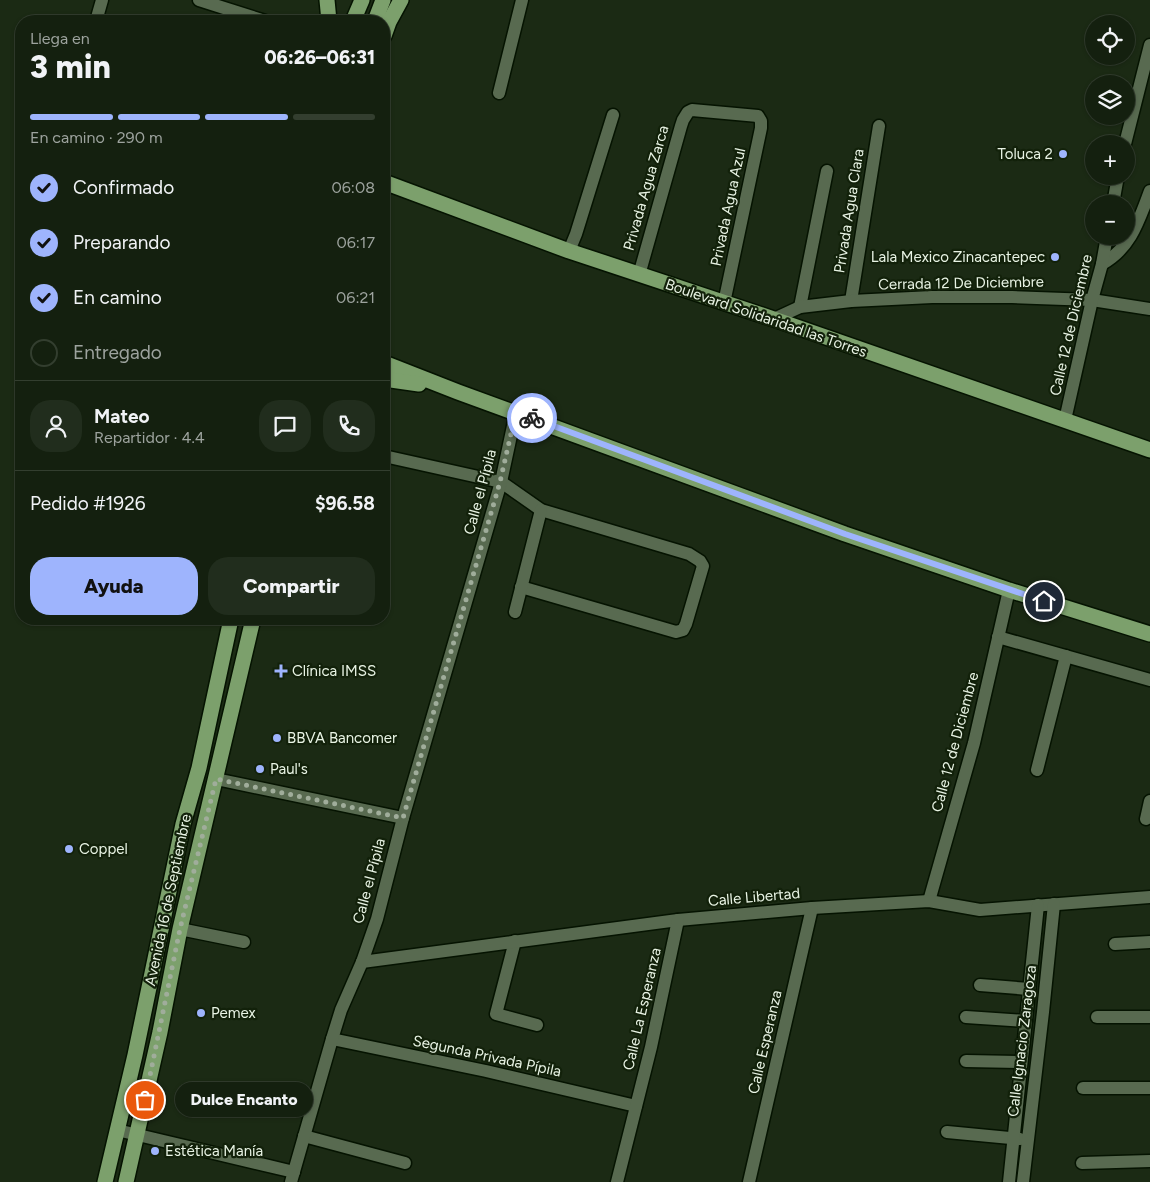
<!DOCTYPE html>
<html lang="es">
<meta charset="utf-8">
<style>
body{margin:0;font-family:Figtree,sans-serif;background:#212d1d;color:#f1f3f6;height:100vh;display:flex;flex-direction:column;font-size:19px;white-space:nowrap}
*{box-sizing:border-box;margin:0}
p{font-size:16px;color:#9da39e}
.icon{flex:none;width:28px;height:28px;fill:none;stroke:currentColor;stroke-width:2;stroke-linecap:round;stroke-linejoin:round}
.map{position:relative;flex:1;overflow:hidden}
.panel{position:absolute;left:15px;top:15px;width:375px;height:610px;display:flex;flex-direction:column;background:#14200f;border-radius:20px;box-shadow:0 1px 4px #0004,0 0 0 1px #333e2f}
.panel>*{flex:none}
.controls{position:absolute;left:1085px;top:15px;display:grid;gap:10px}
.controls a{display:grid;place-items:center;width:50px;height:50px;border-radius:50%;background:#14200f;box-shadow:0 1px 4px #0004,0 0 0 1px #333e2f;font-size:25px}
.pin{position:absolute;display:grid;place-items:center;width:42px;height:42px;color:#fff;margin:-21px;border:2px solid #fff;border-radius:50%;box-shadow:0 1px 5px #0007}
.courier{position:absolute;display:grid;place-items:center;width:50px;height:50px;margin:-25px;border:4px solid #9eb4fd;border-radius:50%;background:#fff;color:#222;box-shadow:0 1px 6px #0007}
.bubble{position:absolute;height:35px;border-radius:18px;background:#14200f;box-shadow:0 1px 4px #0004,0 0 0 1px #333e2f;font-size:16px;font-weight:800;line-height:35px;text-align:center}
.headline em{font-style:normal;font-weight:800}
.headline div{display:flex;flex-direction:column-reverse}
.headline{display:flex;align-items:center;justify-content:space-between;height:85px;padding:0 15px}
h1{font-size:32px;font-weight:800;line-height:38px}
.bar{display:grid;grid-template-columns:repeat(4,1fr);gap:8px 5px;align-content:center;height:60px;padding:0 15px}
.bar i{height:6px;border-radius:4px;background:#333e2f}
.bar .selected{background:#9eb4fd}
.bar p{grid-column:span 4}
.line{display:flex;align-items:center;gap:12px;padding:0 15px;border-top:1px solid #333e2f}
.line div{flex:1}
.round{display:grid;place-items:center;flex:none;width:52px;height:52px;border-radius:20px;background:#212d1d}
ol{padding:0 15px;list-style:none}
li{display:flex;align-items:center;gap:15px;height:55px}
li p{margin-inline-start:auto}
li .icon{padding:5px;border-radius:50%;background:#9eb4fd;color:#111;stroke-width:4}
li:last-child{color:#9da39e}
li i{width:28px;height:28px;border:2px solid #333e2f;border-radius:50%}
.cta{display:flex;gap:10px;margin-top:auto;padding:10px 15px}
.cta a{flex:1;height:58px;border-radius:20px;background:#9eb4fd;color:#111;font-size:20px;font-weight:800;line-height:58px;text-align:center}
.cta a+a{background:#212d1d;color:#f1f3f6}
.map>svg:first-child{display:block}
.lines{fill:none;stroke-linecap:round;stroke-linejoin:round}
.minor-casing{stroke:#051301;stroke-width:15}
.major-casing{stroke:#051301;stroke-width:18}
.minor{stroke:#586a50;stroke-width:12}
.major{stroke:#7ca06c;stroke-width:15}
.done{stroke:#a0ad9b;stroke-width:5;stroke-dasharray:0 9}
.route{stroke:#9eb4fd;stroke-width:6}
.poi-dot{fill:#9eb4fd;stroke:#12210a;stroke-width:2}
.labels{text-anchor:middle;dominant-baseline:central;stroke-width:4.5;stroke-linejoin:round;paint-order:stroke}
.poi-label{font-size:15px;fill:#e8f3e4;stroke:#12210a;text-anchor:start}
.street-label{font-size:15px;fill:#e8f3e4;stroke:#12210a}
</style>
<div class="map">
<svg width="1150" height="1182" viewBox="0 0 1150 1182">
<rect width="100%" height="100%" fill="#1b2a14"/>
<g class="lines">
<defs>
<g id="minor">
<polyline points="199,0 265,21"/>
<polyline points="96,21 102,0"/>
<polyline points="499,93 522,0"/>
<polyline points="1125,144 1150,45"/>
<polyline points="1113,204 1118,176"/>
<polyline points="569,251 576,234 613,115"/>
<path d="M 1102,264 C 1131,248 1139,220 1150,191"/>
<polyline points="639,275 681,126 683,120 688,112 692,110 758,116 761,121 761,128 724,303"/>
<polyline points="851,301 879,126"/>
<polyline points="800,307 827,171"/>
<polyline points="774,319 800,307 851,301 932,297 1012,297 1092,300 1150,309"/>
<polyline points="1065,420 1092,300 1102,264 1107,236"/>
<polyline points="384,456 501,482 541,510 689,554 700,561 703,566 686,624 683,630 676,632 521,587"/>
<polyline points="515,612 541,510"/>
<polyline points="998,637 1150,680"/>
<polyline points="1037,770 1066,656"/>
<polyline points="216,779 403,818"/>
<polyline points="1146,819 1150,801"/>
<polyline points="929,901 974,743 1009,590"/>
<polyline points="180,929 244,942"/>
<polyline points="515,941 496,1014 537,1025"/>
<polyline points="1115,944 1150,942"/>
<polyline points="362,962 678,920 812,908 929,901 980,910 1150,897"/>
<polyline points="980,985 1029,989"/>
<polyline points="966,1017 1026,1021"/>
<polyline points="1097,1017 1150,1017"/>
<polyline points="332,1039 486,1071 636,1106"/>
<polyline points="966,1061 1021,1062"/>
<polyline points="1083,1088 1150,1088"/>
<polyline points="117,1130 294,1172"/>
<polyline points="947,1132 1020,1139"/>
<polyline points="304,1136 405,1163"/>
<polyline points="1082,1163 1150,1161"/>
<polyline points="291,1182 332,1039 341,1010 362,962 377,919 403,818 501,482 516,412"/>
<polyline points="617,1182 651,1047 678,920"/>
<polyline points="749,1182 812,908"/>
<polyline points="1009,1182 1038,905"/>
<polyline points="1023,1182 1043,1012 1054,904"/>
</g>
<g id="major">
<polyline points="327,0 329,21"/>
<polyline points="353,21 362,0"/>
<polyline points="375,21 383,0"/>
<polyline points="384,36 389,22 401,0"/>
<polyline points="384,182 569,251 774,319 1150,450"/>
<polyline points="384,363 458,392 845,534 1009,590 1150,634"/>
<polyline points="384,379 419,384"/>
<polyline points="105,1182 135,1055 183,824 199,768 231,619"/>
<polyline points="126,1182 160,1032 180,929 253,619"/>
</g>
</defs>
<use href="#minor" class="minor-casing"/>
<use href="#major" class="major-casing"/>
<use href="#minor" class="minor"/>
<use href="#major" class="major"/>
</g>
<g class="lines">
<polyline class="done" points="145,1100 180,929 216,779 403,818 500,482 516,412 532,418"/>
<polyline class="route" points="532,418 845,534 1044,601"/>
</g>
<g class="poi-dot">
<circle cx="1063" cy="154" r="5"/>
<circle cx="1055" cy="257" r="5"/>
<path d="M278.5 663.5h5v5h5v5h-5v5h-5v-5h-5v-5h5z"/>
<circle cx="277" cy="738" r="5"/>
<circle cx="260" cy="769" r="5"/>
<circle cx="69" cy="849" r="5"/>
<circle cx="201" cy="1013" r="5"/>
<circle cx="155" cy="1151" r="5"/>
</g>
<g class="labels">
<g class="poi-label">
<text x="1053" y="154" text-anchor="end">Toluca 2</text>
<text x="1045" y="257" text-anchor="end">Lala Mexico Zinacantepec</text>
<text x="292" y="671">Clínica IMSS</text>
<text x="287" y="738">BBVA Bancomer</text>
<text x="270" y="769">Paul's</text>
<text x="79" y="849">Coppel</text>
<text x="211" y="1013">Pemex</text>
<text x="165" y="1151">Estética Manía</text>
</g>
<g class="street-label">
<text transform="translate(646 188) rotate(-74)">Privada Agua Zarca</text>
<text transform="translate(728 207) rotate(-78)">Privada Agua Azul</text>
<text transform="translate(849 211) rotate(-81)">Privada Agua Clara</text>
<text transform="translate(961 283) rotate(-1)">Cerrada 12 De Diciembre</text>
<text transform="translate(766 318) rotate(19)">Boulevard Solidaridad las Torres</text>
<text transform="translate(1071 325) rotate(-77)">Calle 12 de Diciembre</text>
<text transform="translate(480 492) rotate(-75)">Calle el Pípila</text>
<text transform="translate(955 742) rotate(-75)">Calle 12 de Diciembre</text>
<text transform="translate(369 881) rotate(-75)">Calle el Pípila</text>
<text transform="translate(754 897) rotate(-5)">Calle Libertad</text>
<text transform="translate(168 900) rotate(-78)">Avenida 16 de Septiembre</text>
<text transform="translate(642 1009) rotate(-77)">Calle La Esperanza</text>
<text transform="translate(1022 1041) rotate(-83)">Calle Ignacio Zaragoza</text>
<text transform="translate(765 1042) rotate(-77)">Calle Esperanza</text>
<text transform="translate(487 1056) rotate(12)">Segunda Privada Pípila</text>
</g>
</g>
</svg>
<div class="controls">
<a><svg class="icon" aria-label="locate" viewBox="0 0 24 24"><circle cx="12" cy="12" r="6"/><path d="M12 2v4M12 18v4M2 12h4M18 12h4"/></svg></a>
<a><svg class="icon" aria-label="layers" viewBox="0 0 24 24"><path d="M12 4l9 5-9 5-9-5zM3 14l9 5 9-5"/></svg></a>
<a>+</a>
<a>−</a>
</div>
<div class="pin" style="left:145px;top:1100px;background:#ea580c"><svg class="icon" aria-label="bag" viewBox="0 0 24 24"><path d="M5 8h14l-1 12H6zM9 8a3 3 0 0 1 6 0"/></svg></div>
<div class="pin" style="left:1044px;top:601px;background:#1f2937"><svg class="icon" aria-label="home" viewBox="0 0 24 24"><path d="M3 11l9-7 9 7M6 9v11h12V9"/></svg></div>
<div class="courier" style="left:532px;top:418px"><svg class="icon" aria-label="bike" viewBox="0 0 24 24"><circle cx="6" cy="16" r="4"/><circle cx="18" cy="16" r="4"/><path d="M6 16l4-8h5l3 8M10 8l3 8H6M13 5h3"/></svg></div>
<div class="bubble" style="left:175px;top:1082px;width:138px">Dulce Encanto</div>
<section class="panel">
<div class="headline"><div><h1>3 min</h1><p>Llega en</p></div><em>06:26–06:31</em></div>
<div class="bar"><i class="selected"></i><i class="selected"></i><i class="selected"></i><i></i><p>En camino · 290 m</p></div>
<ol>
<li><svg class="icon" aria-label="check" viewBox="0 0 24 24"><path d="M5 12l5 5 9-10"/></svg>Confirmado<p>06:08</p></li>
<li><svg class="icon" aria-label="check" viewBox="0 0 24 24"><path d="M5 12l5 5 9-10"/></svg>Preparando<p>06:17</p></li>
<li><svg class="icon" aria-label="check" viewBox="0 0 24 24"><path d="M5 12l5 5 9-10"/></svg>En camino<p>06:21</p></li>
<li><i></i>Entregado</li>
</ol>
<div class="line" style="height:90px"><a class="round"><svg class="icon" aria-label="person" viewBox="0 0 24 24"><circle cx="12" cy="8" r="4"/><path d="M4 21q1-7 8-7t8 7"/></svg></a><div><b>Mateo</b><p>Repartidor · 4.4</p></div><a class="round"><svg class="icon" aria-label="chat" viewBox="0 0 24 24"><path d="M4 5h16v11H9l-5 4z"/></svg></a><a class="round"><svg class="icon" aria-label="phone" viewBox="0 0 24 24"><path d="M5 4h4l2 5-3 2q2 4 5 5l2-3 5 2v4C11 20 4 13 5 4z"/></svg></a></div>
<div class="line" style="height:65px"><div>Pedido #1926</div><b>$96.58</b></div>
<div class="cta"><a>Ayuda</a><a>Compartir</a></div>
</section>
</div>
